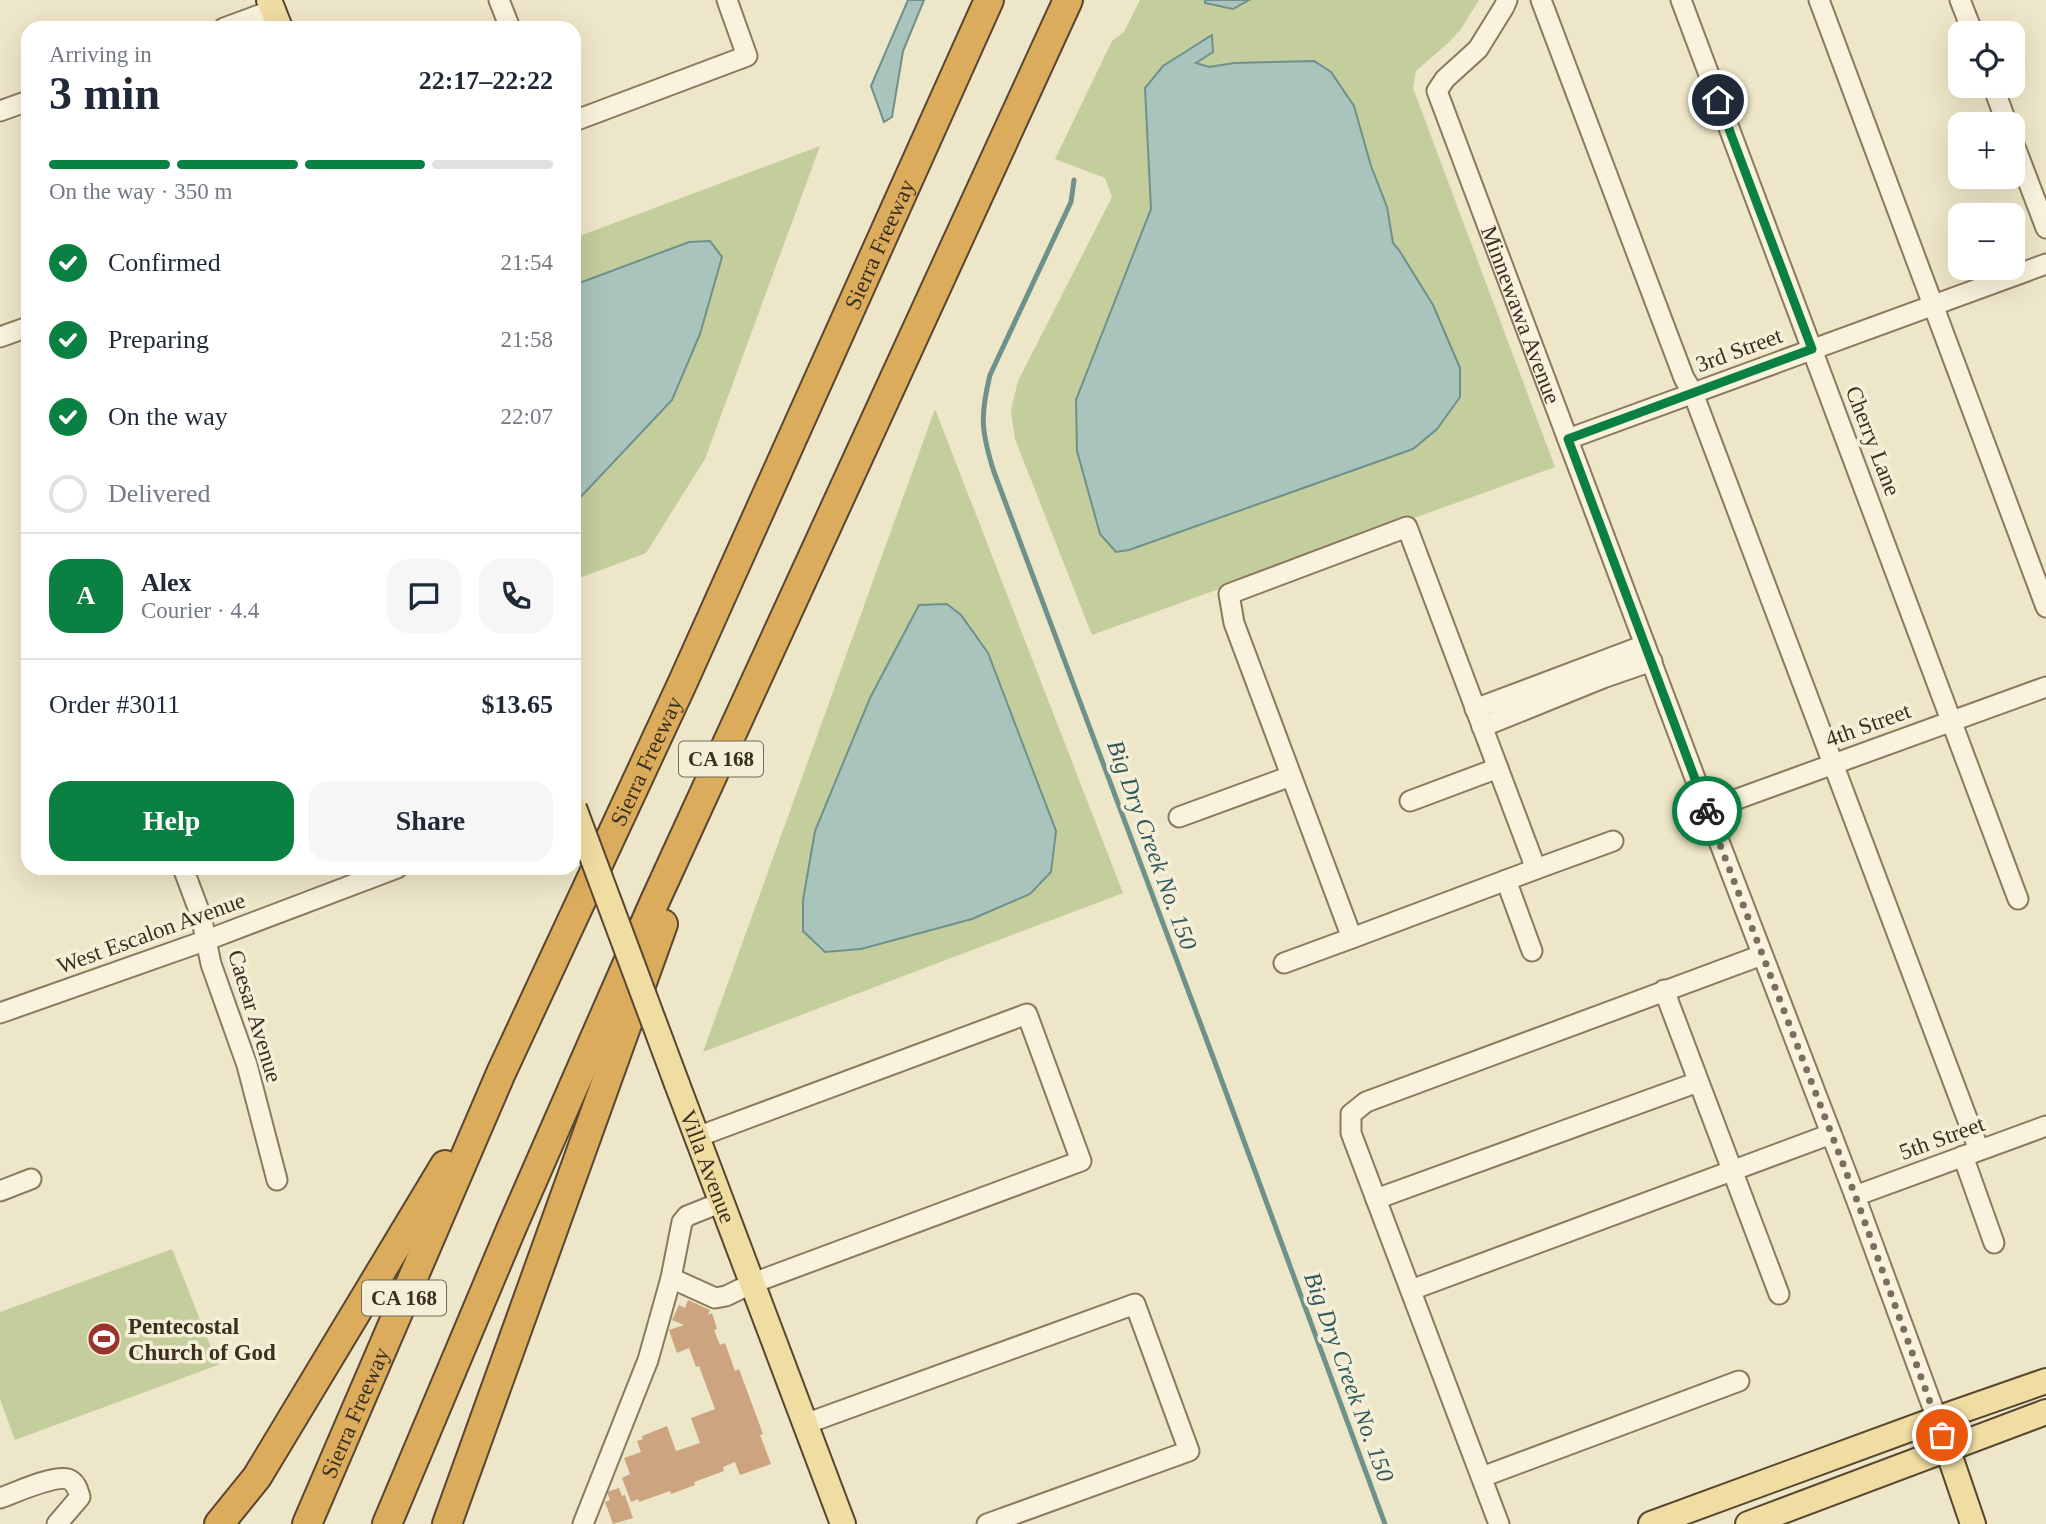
<!DOCTYPE html>
<meta charset="utf-8">
<style>
body{margin:0;font-family:Georgia,serif;background:#f6f6f7;color:#1f2937;height:100vh;display:flex;flex-direction:column;font-size:26px;white-space:nowrap}
*{box-sizing:border-box;margin:0}
p{font-size:23px;color:#747a83}
.icon{flex:none;width:38px;height:38px;fill:none;stroke:currentColor;stroke-width:2;stroke-linecap:round;stroke-linejoin:round}
.map{position:relative;flex:1;overflow:hidden}
.drawer{position:absolute;left:21px;top:21px;width:560px;height:854px;display:flex;flex-direction:column;background:#fff;border-radius:21px;box-shadow:0 7px 28px #0002}
.drawer>*{flex:none}
.tools{position:absolute;left:1948px;top:21px;display:grid;gap:14px}
.tools a{display:grid;place-items:center;width:77px;height:77px;border-radius:14px;background:#fff;box-shadow:0 7px 28px #0002;font-size:35px}
.pin{position:absolute;display:grid;place-items:center;width:60px;height:60px;color:#fff;margin:-30px;border:4px solid #fff;border-radius:50%;box-shadow:0 2px 7px #0007}
.courier{position:absolute;display:grid;place-items:center;width:70px;height:70px;margin:-35px;border:5px solid #0b8043;border-radius:50%;background:#fff;color:#222;box-shadow:0 2px 9px #0007}
.summary em{font-style:normal;font-weight:800}
.summary div{display:flex;flex-direction:column-reverse}
.summary{display:flex;align-items:center;justify-content:space-between;height:119px;padding:0 28px}
h1{font-size:46px;font-weight:800;line-height:52px}
.bar{display:grid;grid-template-columns:repeat(4,1fr);gap:10px 7px;align-content:center;height:84px;padding:0 28px}
.bar i{height:9px;border-radius:5px;background:#e0e1e3}
.bar .current{background:#0b8043}
.bar p{grid-column:span 4}
.line{display:flex;align-items:center;gap:18px;padding:0 28px;border-top:2px solid #e0e1e3}
.line div{flex:1}
.round{display:grid;place-items:center;flex:none;width:74px;height:74px;border-radius:21px;background:#f6f6f7}
ol{padding:0 28px;list-style:none}
li{display:flex;align-items:center;gap:21px;height:77px}
li p{margin-inline-start:auto}
li .icon{padding:7px;border-radius:50%;background:#0b8043;color:#fff;stroke-width:4}
li:last-child{color:#747a83}
li i{width:38px;height:38px;border:4px solid #e0e1e3;border-radius:50%}
.button{display:flex;gap:14px;margin-top:auto;padding:14px 28px}
.button a{flex:1;height:80px;border-radius:21px;background:#0b8043;color:#fff;font-size:28px;font-weight:800;line-height:80px;text-align:center}
.button a+a{background:#f6f6f7;color:#1f2937}
.map>svg:first-child{display:block}
.green{fill:#c4cd9c}
.water{fill:#a9c3bd;stroke:#6f918b;stroke-width:2}
.lines{fill:none;stroke-linecap:round;stroke-linejoin:round}
.stream{stroke:#6f918b;stroke-width:5}
.building{fill:#cca47f}
.minor-casing{stroke:#8b795d;stroke-width:23}
.major-casing{stroke:#594631;stroke-width:28}
.highway-casing{stroke:#594631;stroke-width:32}
.minor{stroke:#f9f2dc;stroke-width:19}
.major{stroke:#f0dda2;stroke-width:24}
.highway{stroke:#dbac5b;stroke-width:28}
.major-bridge-casing{stroke:#594631;stroke-width:28;stroke-linecap:butt}
.major-bridge{stroke:#f0dda2;stroke-width:24}
.done{stroke:#7a6f5b;stroke-width:7;stroke-dasharray:0 12.6}
.route{stroke:#0b8043;stroke-width:9}
.labels{text-anchor:middle;dominant-baseline:central;stroke-width:7;stroke-linejoin:round;paint-order:stroke}
.shield{fill:#f6efd8;stroke:#736957;stroke-width:2}
.shield-label{font-size:21px;font-weight:bold;fill:#3b2f20}
.street-label{font-size:23px;fill:#3b2f20;stroke:#f6efd8}
.poi-label{font-size:23px;font-weight:bold;fill:#3b2f20;stroke:#f6efd8;text-anchor:start}
.water-label{font-size:24px;font-style:italic;fill:#305a5b;stroke:#f6efd8}
</style>
<div class="map">
<svg width="2046" height="1524" viewBox="0 0 2046 1524">
<rect width="100%" height="100%" fill="#eee6c8"/>
<g class="green">
<polygon points="1140,0 1479,0 1461,29 1448,43 1416,71 1413,88 1555,467 1092,635 1015,439 1011,410 1018,381 1112,197 1105,178 1055,159 1112,41 1124,32"/>
<polygon points="820,146 705,459 646,553 574,580 574,238"/>
<polygon points="935,409 1123,893 703,1052"/>
<polygon points="172,1249 218,1365 15,1440 0,1399 0,1312"/>
</g>
<g class="water">
<polygon points="908,0 924,0 903,51 892,117 884,122 871,86"/>
<polygon points="1205,0 1249,0 1233,9 1205,3"/>
<polygon points="1212,35 1213,52 1196,63 1209,67 1234,63 1314,61 1331,72 1354,106 1371,166 1387,207 1393,243 1399,250 1433,305 1460,368 1460,397 1437,429 1413,449 1129,550 1116,552 1100,534 1077,451 1076,400 1151,209 1145,88 1163,66"/>
<polygon points="710,241 722,257 700,334 672,400 574,504 574,285 689,242"/>
<polygon points="947,604 961,615 988,653 1056,831 1051,872 1030,894 972,919 861,949 825,952 803,931 803,900 815,831 870,698 919,605"/>
</g>
<g class="lines">
<path class="stream" d="M 1074,180 L 1071,202 L 990,375 C 980,416 981,431 994,472 L 1213,1057 L 1385,1524"/>
</g>
<g class="building">
<polygon points="688,1300 710,1310 708,1315 712,1313 717,1329 714,1330 720,1345 725,1343 735,1371 739,1369 763,1434 760,1435 771,1464 740,1475 735,1462 723,1467 724,1471 694,1482 695,1485 671,1494 670,1491 639,1502 638,1499 631,1502 622,1478 630,1474 624,1458 641,1452 637,1441 643,1439 642,1436 667,1426 676,1451 700,1443 691,1418 715,1409 699,1366 696,1367 689,1348 677,1353 669,1330 684,1325 672,1320 679,1305 685,1308"/>
<polygon points="619,1488 622,1496 625,1495 633,1518 613,1524 605,1502 610,1500 607,1492"/>
</g>
<g class="lines">
<defs>
<g id="minor">
<polyline points="499,0 510,28"/>
<path id="s1" d="M 1507,0 L 1504,7 L 1478,49 L 1445,79 L 1437,91 L 1707,810 L 1855,1196 L 1937,1419"/>
<polyline points="1541,0 1684,378 1693,393 1979,1150"/>
<polyline points="1681,0 2018,899"/>
<polyline points="1819,0 2046,607"/>
<polyline points="1960,0 1973,33"/>
<polyline points="224,28 273,10"/>
<polyline points="1993,86 2007,124"/>
<polyline points="0,111 28,101"/>
<polyline points="574,121 747,56 727,0"/>
<polyline points="2012,139 2046,228"/>
<polyline points="0,337 28,327"/>
<polyline points="1568,439 2046,264"/>
<polygon points="1407,527 1536,869 1352,938 1234,623 1229,594"/>
<polyline points="1475,709 1645,645"/>
<polyline points="1482,727 1603,678 1652,661"/>
<polyline points="1410,801 1498,768"/>
<polyline points="1707,810 2046,687"/>
<polyline points="1179,817 1291,776"/>
<polyline points="183,868 201,916 211,964 247,1065 277,1180"/>
<polyline points="1536,869 1613,841"/>
<polyline points="1506,880 1532,951"/>
<polyline points="1284,963 1352,938"/>
<polyline points="1664,990 1779,1294"/>
<polyline points="0,1013 207,940 397,868"/>
<polyline points="697,1137 1027,1014 1081,1161 753,1283 726,1296 715,1298 671,1278 682,1222 687,1216 722,1202"/>
<polyline points="1963,1156 1994,1243"/>
<polyline points="0,1191 31,1179"/>
<polyline points="1855,1196 2046,1126"/>
<polyline points="1376,1199 1698,1082"/>
<polyline points="1411,1290 1831,1134"/>
<polyline points="805,1424 1135,1304 1189,1451 987,1524"/>
<polyline points="1482,1477 1739,1381"/>
<path d="M 0,1498 C 15,1493 53,1475 68,1479 C 76,1482 78,1490 80,1497 L 57,1524"/>
<polyline points="583,1524 648,1360 671,1278"/>
<polyline points="1499,1524 1351,1133 1351,1114 1366,1102 1762,955"/>
</g>
<g id="major">
<polyline points="269,0 280,28"/>
<path id="s2" d="M 677,1084 L 843,1524"/>
<polyline points="1943,1436 1973,1524"/>
<polyline points="1651,1524 1937,1419 2046,1381"/>
<polyline points="1748,1524 2046,1412"/>
</g>
<g id="highway">
<polyline points="219,1524 257,1477 445,1165"/>
<path id="s3" d="M 307,1524 L 501,1073 L 682,684 L 989,0"/>
<polyline points="387,1524 512,1227 654,903 1068,0"/>
<polyline points="447,1524 663,924"/>
</g>
</defs>
<use href="#minor" class="minor-casing"/>
<use href="#major" class="major-casing"/>
<use href="#highway" class="highway-casing"/>
<use href="#minor" class="minor"/>
<use href="#major" class="major"/>
<use href="#highway" class="highway"/>
<defs>
<polyline id="major-bridge" points="574,808 677,1084"/>
</defs>
<use href="#major-bridge" class="major-bridge-casing"/>
<use href="#major-bridge" class="major-bridge"/>
</g>
<g class="lines">
<polyline class="done" points="1707,811 1855,1195 1942,1435"/>
<polyline class="route" points="1707,811 1568,439 1812,349 1718,100"/>
</g>
<defs>
<symbol id="stadium-disc" viewBox="-11 -11 22 22"><circle r="9.5" fill="#99342d" stroke="#f6efd8"/><path d="M0-5a6.5 5 0 1 0 0 10a6.5 5 0 1 0 0-10ZM-3.5-1.8h7v3.6h-7Z" fill="#fff"/></symbol>
</defs>
<g fill-rule="evenodd">
<use href="#stadium-disc" x="85" y="1320" width="38" height="38"/>
</g>
<g class="labels">
<g class="shield">
<rect x="679" y="741.5" width="84" height="35" rx="5"/>
<rect x="362" y="1280.5" width="84" height="35" rx="5"/>
</g>
<g class="shield-label">
<text x="721" y="759">CA 168</text>
<text x="404" y="1298">CA 168</text>
</g>
<g class="street-label">
<text stroke="none"><textPath href="#s3" startOffset="1402">Sierra Freeway</textPath></text>
<text stroke="none"><textPath href="#s1" startOffset="355">Minnewawa Avenue</textPath></text>
<text transform="translate(1739 350) rotate(-20)">3rd Street</text>
<text transform="translate(1873 441) rotate(69)">Cherry Lane</text>
<text transform="translate(1868 725) rotate(-20)">4th Street</text>
<text stroke="none"><textPath href="#s3" startOffset="835">Sierra Freeway</textPath></text>
<text transform="translate(151 933) rotate(-20)">West Escalon Avenue</text>
<text transform="translate(255 1016) rotate(73)">Caesar Avenue</text>
<text transform="translate(1942 1138) rotate(-20)">5th Street</text>
<text stroke="none"><textPath href="#s2" startOffset="88">Villa Avenue</textPath></text>
<text stroke="none"><textPath href="#s3" startOffset="121">Sierra Freeway</textPath></text>
</g>
<g class="poi-label">
<text x="128" y="1326">Pentecostal<tspan x="128" dy="26">Church of God</tspan></text>
</g>
<g class="water-label">
<text transform="translate(1152 845) rotate(70)">Big Dry Creek No. 150</text>
<text transform="translate(1349 1377) rotate(70)">Big Dry Creek No. 150</text>
</g>
</g>
</svg>
<div class="tools">
<a><svg class="icon" aria-label="locate" viewBox="0 0 24 24"><circle cx="12" cy="12" r="6"/><path d="M12 2v4M12 18v4M2 12h4M18 12h4"/></svg></a>
<a>+</a>
<a>−</a>
</div>
<div class="pin" style="left:1942px;top:1435px;background:#ea580c"><svg class="icon" aria-label="bag" viewBox="0 0 24 24"><path d="M5 8h14l-1 12H6zM9 8a3 3 0 0 1 6 0"/></svg></div>
<div class="pin" style="left:1718px;top:100px;background:#1f2937"><svg class="icon" aria-label="home" viewBox="0 0 24 24"><path d="M3 11l9-7 9 7M6 9v11h12V9"/></svg></div>
<div class="courier" style="left:1707px;top:811px"><svg class="icon" aria-label="bike" viewBox="0 0 24 24"><circle cx="6" cy="16" r="4"/><circle cx="18" cy="16" r="4"/><path d="M6 16l4-8h5l3 8M10 8l3 8H6M13 5h3"/></svg></div>
<section class="drawer">
<div class="summary"><div><h1>3 min</h1><p>Arriving in</p></div><em>22:17–22:22</em></div>
<div class="bar"><i class="current"></i><i class="current"></i><i class="current"></i><i></i><p>On the way · 350 m</p></div>
<ol>
<li><svg class="icon" aria-label="check" viewBox="0 0 24 24"><path d="M5 12l5 5 9-10"/></svg>Confirmed<p>21:54</p></li>
<li><svg class="icon" aria-label="check" viewBox="0 0 24 24"><path d="M5 12l5 5 9-10"/></svg>Preparing<p>21:58</p></li>
<li><svg class="icon" aria-label="check" viewBox="0 0 24 24"><path d="M5 12l5 5 9-10"/></svg>On the way<p>22:07</p></li>
<li><i></i>Delivered</li>
</ol>
<div class="line" style="height:126px"><b class="round" style="background:#0b8043;color:#fff">A</b><div><b>Alex</b><p>Courier · 4.4</p></div><a class="round"><svg class="icon" aria-label="chat" viewBox="0 0 24 24"><path d="M4 5h16v11H9l-5 4z"/></svg></a><a class="round"><svg class="icon" aria-label="phone" viewBox="0 0 24 24"><path d="M5 4h4l2 5-3 2q2 4 5 5l2-3 5 2v4C11 20 4 13 5 4z"/></svg></a></div>
<div class="line" style="height:91px"><div>Order #3011</div><b>$13.65</b></div>
<div class="button"><a>Help</a><a>Share</a></div>
</section>
</div>
